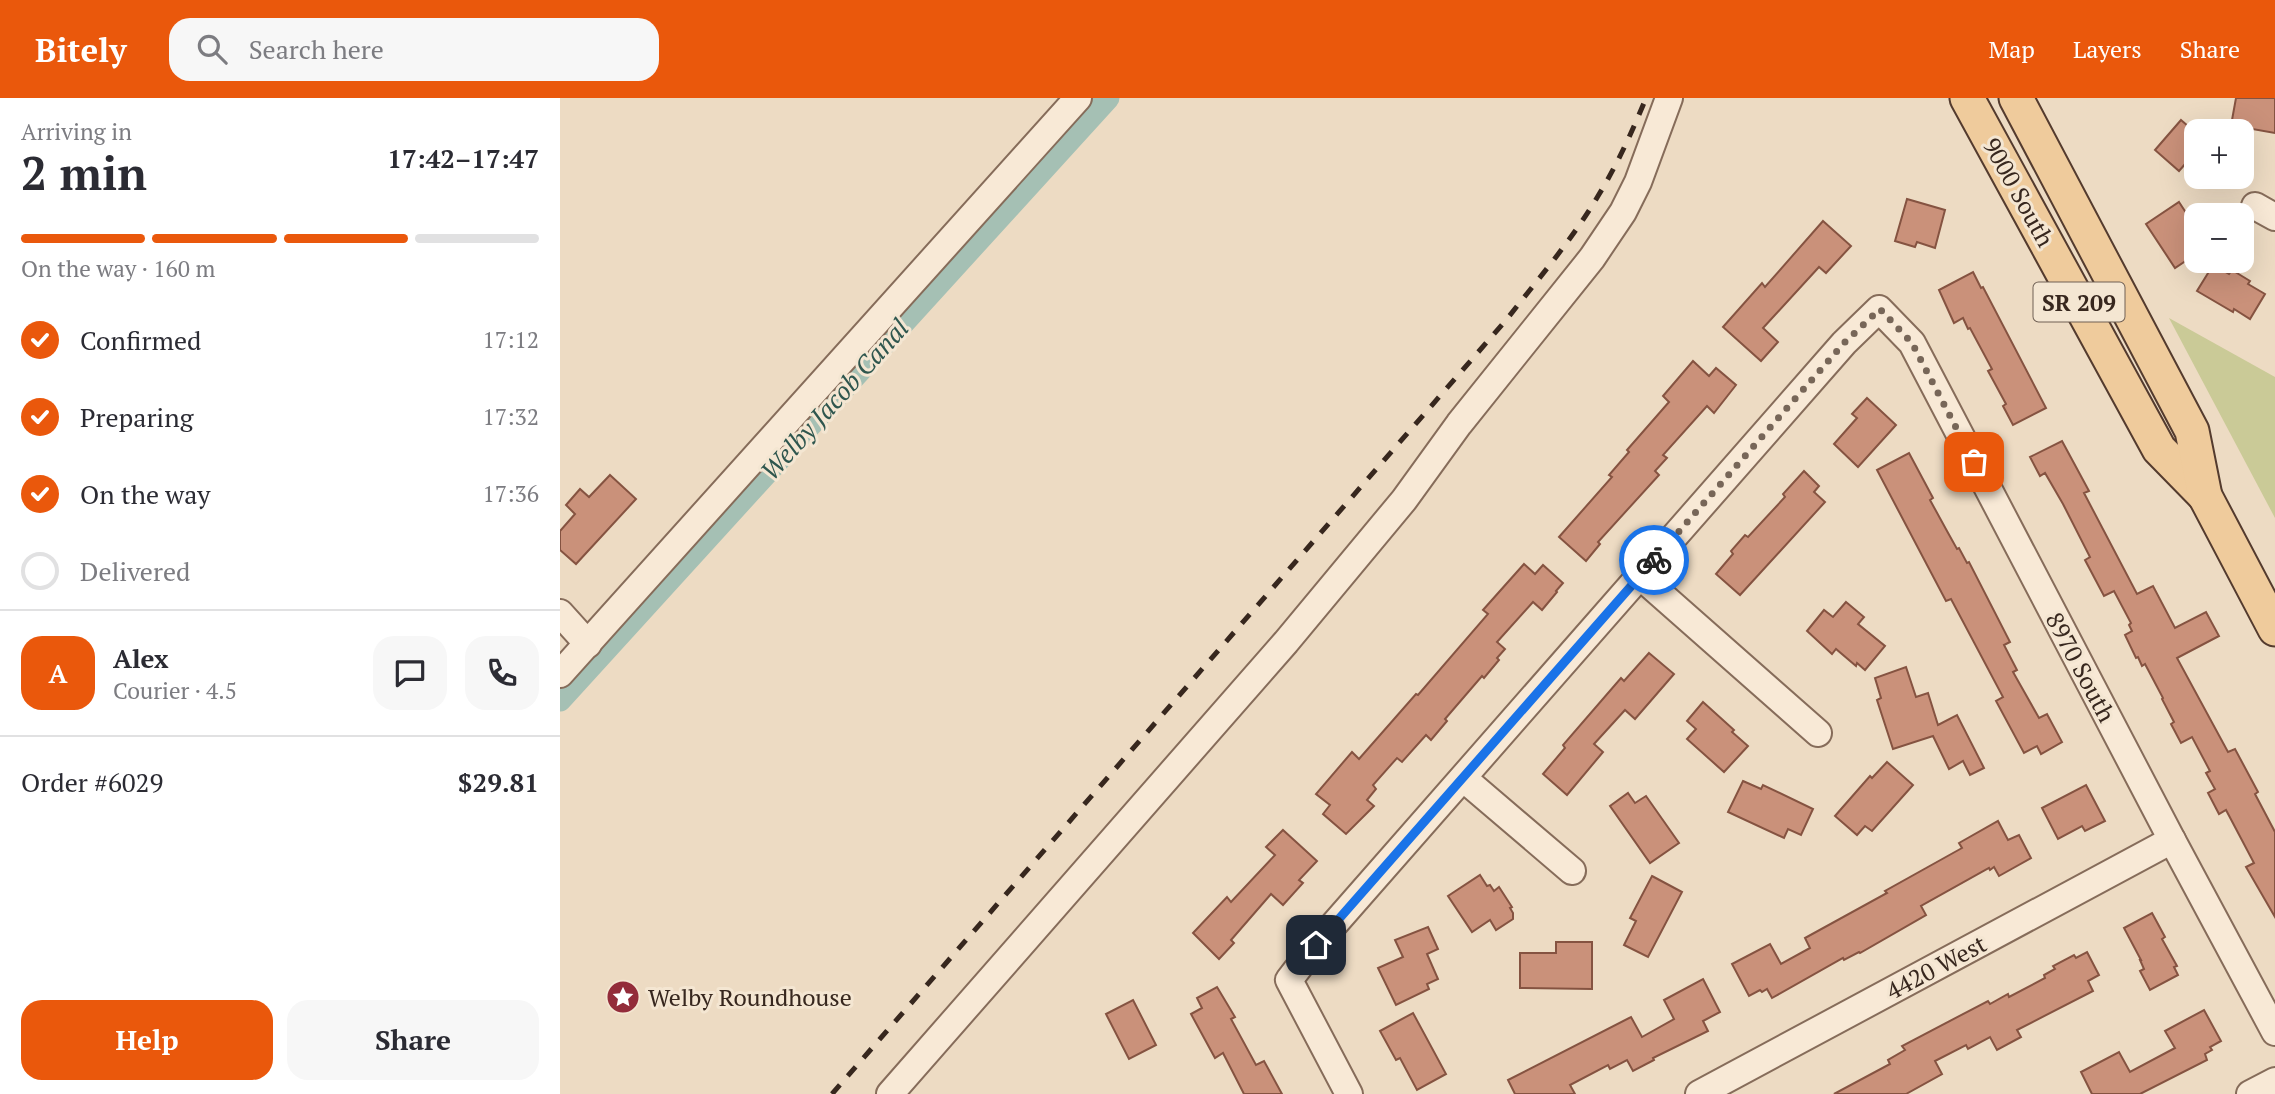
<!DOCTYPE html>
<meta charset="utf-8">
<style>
body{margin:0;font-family:"PT Serif",serif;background:#f7f7f7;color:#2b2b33;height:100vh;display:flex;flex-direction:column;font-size:26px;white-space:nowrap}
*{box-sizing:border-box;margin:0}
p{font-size:23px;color:#7c7c81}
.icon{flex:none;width:38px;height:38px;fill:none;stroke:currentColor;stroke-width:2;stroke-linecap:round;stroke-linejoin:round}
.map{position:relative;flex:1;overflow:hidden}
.drawer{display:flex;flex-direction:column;background:#fff;width:560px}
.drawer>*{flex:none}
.buttons{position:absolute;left:1624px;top:21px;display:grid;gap:14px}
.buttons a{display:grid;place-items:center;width:70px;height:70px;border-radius:14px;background:#fff;box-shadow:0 7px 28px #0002;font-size:35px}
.pin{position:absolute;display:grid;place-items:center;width:60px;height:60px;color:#fff;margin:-30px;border-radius:14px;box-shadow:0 4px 10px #0006}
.courier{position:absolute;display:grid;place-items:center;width:70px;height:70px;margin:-35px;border:5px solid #1a73e8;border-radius:50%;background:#fff;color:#222;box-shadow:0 2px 9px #0007}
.summary em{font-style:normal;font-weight:600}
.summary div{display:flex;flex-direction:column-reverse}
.summary{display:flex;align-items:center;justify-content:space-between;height:119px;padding:0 21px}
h1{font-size:46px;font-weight:600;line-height:52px}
.bar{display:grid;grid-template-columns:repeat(4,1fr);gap:10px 7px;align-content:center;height:84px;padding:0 21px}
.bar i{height:9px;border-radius:5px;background:#e1e1e2}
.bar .selected{background:#ea580c}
.bar p{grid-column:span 4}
.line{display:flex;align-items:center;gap:18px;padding:0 21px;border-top:2px solid #e1e1e2}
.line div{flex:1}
.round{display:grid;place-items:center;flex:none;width:74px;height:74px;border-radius:21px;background:#f7f7f7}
ol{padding:0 21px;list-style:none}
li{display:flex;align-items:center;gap:21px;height:77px}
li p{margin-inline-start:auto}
li .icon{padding:7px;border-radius:50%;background:#ea580c;color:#fff;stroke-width:4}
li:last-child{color:#7c7c81}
li i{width:38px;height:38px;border:4px solid #e1e1e2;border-radius:50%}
.action{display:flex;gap:14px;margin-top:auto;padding:14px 21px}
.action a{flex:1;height:80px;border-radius:21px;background:#ea580c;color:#fff;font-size:28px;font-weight:600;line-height:80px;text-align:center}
.action a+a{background:#f7f7f7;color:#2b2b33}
header{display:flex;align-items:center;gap:42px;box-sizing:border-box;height:98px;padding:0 35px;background:#ea580c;color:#fff}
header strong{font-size:33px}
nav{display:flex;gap:38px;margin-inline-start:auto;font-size:24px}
.search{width:490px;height:63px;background:#f7f7f7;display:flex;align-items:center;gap:18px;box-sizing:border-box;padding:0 24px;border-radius:21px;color:#7c7c81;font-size:26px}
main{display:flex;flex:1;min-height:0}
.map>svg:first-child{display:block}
.green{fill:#caca97}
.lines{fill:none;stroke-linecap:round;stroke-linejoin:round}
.canal{stroke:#a5c0b4;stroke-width:23}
.building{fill:#ca917a;stroke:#855341;stroke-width:2}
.minor-casing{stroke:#866c5a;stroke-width:30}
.major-casing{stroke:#543b2e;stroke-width:37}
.minor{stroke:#f8e9d6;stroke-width:26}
.major{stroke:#efcb9c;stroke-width:33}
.rail{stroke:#37271e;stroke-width:5;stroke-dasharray:12 12;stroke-linecap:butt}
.done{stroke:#776658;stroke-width:7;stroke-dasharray:0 12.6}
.route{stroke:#1a73e8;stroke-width:9}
.labels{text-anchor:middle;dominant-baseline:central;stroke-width:6;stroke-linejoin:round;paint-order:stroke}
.shield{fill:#f4e6d2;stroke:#706054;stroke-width:2}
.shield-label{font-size:23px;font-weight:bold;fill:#37271e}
.street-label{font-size:24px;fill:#37271e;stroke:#f4e6d2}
.poi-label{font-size:24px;fill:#37271e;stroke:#f4e6d2;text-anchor:start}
.water-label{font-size:26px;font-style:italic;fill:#2e564e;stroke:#f4e6d2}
</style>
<header>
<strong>Bitely</strong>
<div class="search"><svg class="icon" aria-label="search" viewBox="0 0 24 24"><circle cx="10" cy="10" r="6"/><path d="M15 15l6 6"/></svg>Search here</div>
<nav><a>Map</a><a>Layers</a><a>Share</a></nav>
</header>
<main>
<section class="drawer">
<div class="summary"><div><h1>2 min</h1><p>Arriving in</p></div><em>17:42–17:47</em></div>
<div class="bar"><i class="selected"></i><i class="selected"></i><i class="selected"></i><i></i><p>On the way · 160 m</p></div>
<ol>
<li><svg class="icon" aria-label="check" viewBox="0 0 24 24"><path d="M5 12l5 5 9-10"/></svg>Confirmed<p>17:12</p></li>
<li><svg class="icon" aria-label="check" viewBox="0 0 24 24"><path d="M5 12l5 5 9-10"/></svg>Preparing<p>17:32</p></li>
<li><svg class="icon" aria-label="check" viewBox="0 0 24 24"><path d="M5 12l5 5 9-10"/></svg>On the way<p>17:36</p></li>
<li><i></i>Delivered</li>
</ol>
<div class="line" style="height:126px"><b class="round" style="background:#ea580c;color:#fff">A</b><div><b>Alex</b><p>Courier · 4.5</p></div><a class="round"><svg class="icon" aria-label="chat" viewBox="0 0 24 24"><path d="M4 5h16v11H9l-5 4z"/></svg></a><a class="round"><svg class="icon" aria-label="phone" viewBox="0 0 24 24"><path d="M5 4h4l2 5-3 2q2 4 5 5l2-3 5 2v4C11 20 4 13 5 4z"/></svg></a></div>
<div class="line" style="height:91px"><div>Order #6029</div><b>$29.81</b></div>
<div class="action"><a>Help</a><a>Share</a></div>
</section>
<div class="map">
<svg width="1715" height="996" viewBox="0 0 1715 996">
<rect width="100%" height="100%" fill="#eddbc3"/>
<polygon class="green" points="1609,220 1715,279 1715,420"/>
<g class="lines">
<polyline class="canal" points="0,602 548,0"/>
</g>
<g class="building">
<polygon points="1676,0 1715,0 1715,35 1681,29 1682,24 1672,22"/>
<polygon points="1621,22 1636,35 1636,58 1628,67 1626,65 1619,73 1595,52"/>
<polygon points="1347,101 1385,112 1375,150 1357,144 1355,149 1335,143"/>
<polygon points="1619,104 1636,130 1636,156 1615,170 1586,126"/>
<polygon points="1263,123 1291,148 1266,175 1259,169 1203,230 1218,244 1201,263 1163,229 1202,185 1205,189"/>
<polygon points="1653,167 1669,176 1672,172 1690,183 1688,186 1705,196 1690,221 1674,211 1673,214 1637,193"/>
<polygon points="1413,174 1421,190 1423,189 1486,310 1453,327 1443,308 1446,306 1428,273 1432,271 1410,230 1408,231 1403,220 1394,225 1379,192"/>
<polygon points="1133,263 1149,278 1156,270 1176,287 1154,315 1147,308 1103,357 1107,360 1095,373 1099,377 1038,444 1040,446 1026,463 999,439 1052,379 1049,377 1069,354 1067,352 1109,304 1103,298"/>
<polygon points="1307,300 1336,327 1298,369 1274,346 1297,320 1292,316"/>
<polygon points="1502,343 1529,393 1524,395 1577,496 1593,488 1615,530 1646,514 1659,538 1617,560 1668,654 1675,651 1698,694 1695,696 1715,734 1715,819 1686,769 1694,765 1666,712 1659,716 1648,695 1655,691 1646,675 1650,673 1632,639 1621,645 1611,626 1614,624 1602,601 1603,600 1585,566 1582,568 1578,559 1576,560 1565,537 1572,533 1569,527 1571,525 1554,493 1544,498 1525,462 1530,459 1503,406 1485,375 1480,378 1470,359"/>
<polygon points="1349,355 1373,400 1370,402 1387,433 1397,451 1399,450 1407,465 1409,464 1450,544 1444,547 1457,572 1453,574 1479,620 1487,616 1502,644 1481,656 1477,648 1464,655 1436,603 1443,599 1391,501 1386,503 1317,372"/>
<polygon points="1244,373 1259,388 1254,394 1265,404 1180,497 1156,476 1173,456 1171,453 1185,437 1188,439 1225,399 1223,396"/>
<polygon points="50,377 76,401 16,466 0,452 0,433 15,416 6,407 20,391 29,399"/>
<polygon points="964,466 975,476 983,467 1003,485 996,493 997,494 982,512 973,504 937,544 945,551 937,560 939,562 924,580 922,578 885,621 887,623 871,642 866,637 842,664 837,660 813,687 816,691 807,702 814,708 786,736 763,716 770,707 756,696 792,654 799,661 856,596 858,597 928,516 923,512"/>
<polygon points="1286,504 1304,519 1298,526 1325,548 1305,572 1297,565 1296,568 1276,551 1272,556 1247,533 1264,512 1273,519"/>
<polygon points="1089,555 1114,576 1075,621 1065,612 1034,646 1043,654 1007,697 983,676 1005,650 1003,647 1061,580 1064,583"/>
<polygon points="1346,569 1356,599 1368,595 1378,627 1397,617 1424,670 1410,677 1403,663 1389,671 1373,638 1333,651 1317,602 1321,600 1315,580"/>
<polygon points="1143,604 1174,632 1172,634 1188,648 1164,674 1127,641 1136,631 1127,623"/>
<polygon points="1327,664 1353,687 1312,733 1305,728 1297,737 1275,718 1310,678 1312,680"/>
<polygon points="1183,683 1201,691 1203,687 1253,711 1241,737 1228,731 1224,740 1168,714"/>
<polygon points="1526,687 1545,723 1525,733 1522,728 1498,741 1482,710"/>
<polygon points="1068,695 1075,705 1086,698 1119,745 1090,765 1050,708"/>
<polygon points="1438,723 1448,742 1459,737 1471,760 1439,778 1434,769 1430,772 1429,770 1361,808 1366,817 1300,855 1299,854 1284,862 1283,860 1212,900 1207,891 1202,894 1200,892 1189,898 1172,866 1210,846 1221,866 1250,850 1245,840 1327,795 1325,793 1402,750 1399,745"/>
<polygon points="723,732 757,763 739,782 743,785 723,807 711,796 671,842 674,845 659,861 633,835 667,799 671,804 715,757 706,749"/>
<polygon points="920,777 927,788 930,787 934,793 939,789 952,809 950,810 953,815 953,821 936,832 930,822 912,834 888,798"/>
<polygon points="1092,778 1122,794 1088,859 1064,847 1076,823 1070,820"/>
<polygon points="1592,815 1605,839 1602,841 1617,868 1614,869 1618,877 1590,892 1580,873 1584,871 1580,862 1581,862 1564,830"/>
<polygon points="868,829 878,851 867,856 878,881 867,886 869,891 836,907 818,870 843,859 835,842"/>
<polygon points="996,844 1032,844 1032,891 960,890 960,855 996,855"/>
<polygon points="1527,854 1539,877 1528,883 1533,893 1457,932 1461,939 1437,952 1430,939 1408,951 1406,947 1375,963 1382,976 1346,996 1274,996 1330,966 1328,962 1345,952 1342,948 1428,903 1430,906 1448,896 1449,899 1485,880 1484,877 1495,871 1493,868 1514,857 1516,860"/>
<polygon points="1143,881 1160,914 1143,923 1148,933 1093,960 1094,962 1073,973 1067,962 1050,971 1048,967 1010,987 1015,996 955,996 948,982 1071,919 1082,939 1114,921 1104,902"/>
<polygon points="657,889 675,919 671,921 696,967 704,963 722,996 684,996 663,955 655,960 631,916 642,910 637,900"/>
<polygon points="573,902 596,947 569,961 546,916"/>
<polygon points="1644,912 1661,943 1650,949 1652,952 1645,956 1647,962 1580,996 1532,996 1521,974 1559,954 1570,974 1615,950 1605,933"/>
<polygon points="853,915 886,976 857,992 840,960 836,962 820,933"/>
</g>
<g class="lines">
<defs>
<g id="minor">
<polyline points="1695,108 1715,119"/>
<polyline points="1080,478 1258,635"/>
<polyline points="0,515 28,546"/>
<polyline points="0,576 518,0"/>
<polyline points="903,680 1012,773"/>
<polyline points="330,996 726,544 844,402 899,326 1032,160 1063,114 1078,84 1109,0"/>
<polyline points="789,996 729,882 756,847 1284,245 1319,211 1352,245 1612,742 1715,934"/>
<polyline points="1139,996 1612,742"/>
<polyline points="1690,996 1715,983"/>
</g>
<g id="major">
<polyline points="1407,0 1599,351 1645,398"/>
<polyline points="1456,0 1632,333 1645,398 1715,531"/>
</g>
</defs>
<use href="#minor" class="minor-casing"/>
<use href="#major" class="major-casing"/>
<use href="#minor" class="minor"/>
<use href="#major" class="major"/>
<path class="rail" d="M 272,996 L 947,221 C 978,181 1012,142 1038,98 C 1057,67 1072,34 1086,0"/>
</g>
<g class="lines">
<polyline class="done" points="1094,462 1284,245 1320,211 1352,245 1414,364"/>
<polyline class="route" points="756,847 1094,462"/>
</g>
<defs>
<symbol id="sight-disc" viewBox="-11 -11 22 22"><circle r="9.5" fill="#932c3a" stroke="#f4e6d2"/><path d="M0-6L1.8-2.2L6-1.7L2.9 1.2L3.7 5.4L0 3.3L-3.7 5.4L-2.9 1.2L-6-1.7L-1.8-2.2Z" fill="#fff"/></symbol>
</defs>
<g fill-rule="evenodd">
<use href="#sight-disc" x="44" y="880" width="38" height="38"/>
</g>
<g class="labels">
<rect class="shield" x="1473.5" y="184.5" width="91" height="39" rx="5"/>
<g class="shield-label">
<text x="1519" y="204">SR 209</text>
</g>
<g class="street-label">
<text transform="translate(1459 94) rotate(61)">9000 South</text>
<text transform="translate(1521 569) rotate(62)">8970 South</text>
<text transform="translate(1376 869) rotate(-28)">4420 West</text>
</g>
<g class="poi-label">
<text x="88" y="899">Welby Roundhouse</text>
</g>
<g class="water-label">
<text transform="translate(274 301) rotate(-48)">Welby Jacob Canal</text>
</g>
</g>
</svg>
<div class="buttons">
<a>+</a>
<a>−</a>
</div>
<div class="pin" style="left:1414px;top:364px;background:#ea580c"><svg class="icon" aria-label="bag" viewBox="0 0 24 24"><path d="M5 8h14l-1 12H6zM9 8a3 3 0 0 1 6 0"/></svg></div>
<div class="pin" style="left:756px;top:847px;background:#1f2937"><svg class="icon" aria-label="home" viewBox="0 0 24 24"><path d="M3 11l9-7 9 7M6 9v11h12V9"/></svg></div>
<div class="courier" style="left:1094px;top:462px"><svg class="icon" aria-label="bike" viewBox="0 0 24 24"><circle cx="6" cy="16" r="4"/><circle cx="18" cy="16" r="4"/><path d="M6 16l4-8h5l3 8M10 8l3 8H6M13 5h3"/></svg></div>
</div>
</main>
